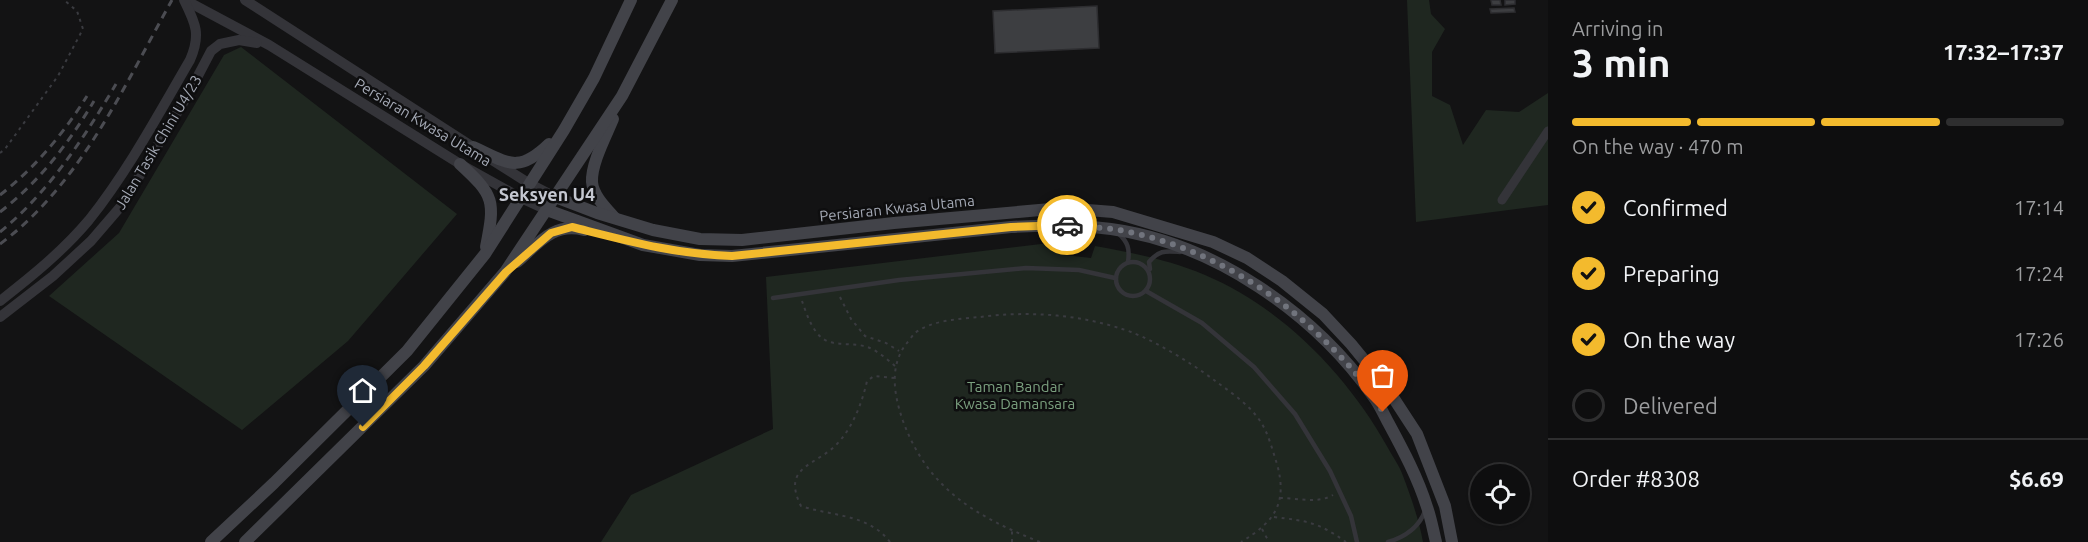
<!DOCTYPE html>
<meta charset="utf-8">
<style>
body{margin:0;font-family:Ubuntu,sans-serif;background:#1c1c1d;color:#f1f3f6;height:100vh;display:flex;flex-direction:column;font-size:22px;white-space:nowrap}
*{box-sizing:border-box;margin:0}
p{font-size:20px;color:#9b9c9e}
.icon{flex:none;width:33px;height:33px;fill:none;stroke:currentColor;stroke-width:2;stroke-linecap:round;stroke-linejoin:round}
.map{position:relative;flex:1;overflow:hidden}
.panel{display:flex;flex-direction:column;background:#0e0e0f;width:540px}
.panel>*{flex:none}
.buttons{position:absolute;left:1470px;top:464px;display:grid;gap:12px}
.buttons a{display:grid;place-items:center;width:60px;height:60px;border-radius:50%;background:#0e0e0f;box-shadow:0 2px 4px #0004,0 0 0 2px #2e2e2f;font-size:30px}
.pin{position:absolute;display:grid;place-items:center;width:51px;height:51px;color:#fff;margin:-62px -26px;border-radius:50% 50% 50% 0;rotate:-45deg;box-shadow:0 0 6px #0007}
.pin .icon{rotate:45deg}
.courier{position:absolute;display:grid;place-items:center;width:60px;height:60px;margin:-30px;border:4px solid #f3ba2d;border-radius:50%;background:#fff;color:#222;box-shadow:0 2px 8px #0007}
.overview em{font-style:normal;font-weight:700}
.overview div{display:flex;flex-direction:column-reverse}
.overview{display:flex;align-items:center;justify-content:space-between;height:102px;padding:0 24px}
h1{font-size:39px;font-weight:700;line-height:45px}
.bar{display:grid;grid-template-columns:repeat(4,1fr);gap:9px 6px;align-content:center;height:72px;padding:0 24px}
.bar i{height:8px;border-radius:4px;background:#2e2e2f}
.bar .active{background:#f3ba2d}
.bar p{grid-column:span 4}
.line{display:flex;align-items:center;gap:15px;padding:0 24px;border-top:2px solid #2e2e2f}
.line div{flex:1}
ol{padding:0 24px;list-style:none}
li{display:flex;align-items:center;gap:18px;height:66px}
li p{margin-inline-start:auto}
li .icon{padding:6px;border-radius:50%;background:#f3ba2d;color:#111;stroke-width:4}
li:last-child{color:#9b9c9e}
li i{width:33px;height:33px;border:3px solid #2e2e2f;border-radius:50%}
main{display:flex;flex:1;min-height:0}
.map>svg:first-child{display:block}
.green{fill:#1f2720}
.building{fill:#3d3e41;stroke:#2d2d30;stroke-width:1.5}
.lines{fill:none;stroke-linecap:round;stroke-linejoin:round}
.path{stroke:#3a3b40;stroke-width:2;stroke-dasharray:3 4.5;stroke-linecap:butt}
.service{stroke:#343439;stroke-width:4.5}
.minor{stroke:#343439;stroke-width:9}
.tertiary{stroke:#343439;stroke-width:10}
.secondary{stroke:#424349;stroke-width:12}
.rail{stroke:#4b4c52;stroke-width:3;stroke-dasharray:8 6;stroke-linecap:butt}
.done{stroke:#71747d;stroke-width:6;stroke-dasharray:0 10.8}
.route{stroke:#f3ba2d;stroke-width:8}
.labels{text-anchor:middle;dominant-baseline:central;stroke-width:5;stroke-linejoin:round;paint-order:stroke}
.street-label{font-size:15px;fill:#a4a9b5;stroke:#0e0e0f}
.park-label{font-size:15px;fill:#7ba07f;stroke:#0e0e0f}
.quarter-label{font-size:18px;font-weight:bold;fill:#c5c8d1;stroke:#0e0e0f}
</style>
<main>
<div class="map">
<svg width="1548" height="542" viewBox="0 0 1548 542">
<rect width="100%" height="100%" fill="#131314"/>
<g class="green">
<polygon points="1407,0 1429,0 1431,14 1445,29 1432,52 1432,96 1450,105 1463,145 1486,110 1519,112 1548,93 1548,205 1416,222"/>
<polygon points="241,47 457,214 348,341 242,430 49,296 119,233 224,55"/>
<path d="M 1066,241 L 1064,255 L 1091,258 L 1095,246 C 1133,253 1170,260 1205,275 C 1283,308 1348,376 1388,448 C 1393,457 1400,467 1403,476 C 1411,497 1419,520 1423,542 L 601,542 L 631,495 L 773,429 L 766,277 Z"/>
</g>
<g class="building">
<polygon points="1491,0 1500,0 1501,5 1492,5"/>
<polygon points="1505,0 1515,0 1515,4 1505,5"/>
<polygon points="1097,6 1099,48 995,53 993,11"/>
<polygon points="1514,8 1515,12 1491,13 1490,9"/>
</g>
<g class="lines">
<g class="path">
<polyline points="0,153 5,149 58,76 83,29 77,11 64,0"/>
<polyline points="840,297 851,319 865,336 886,343 899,351"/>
<path d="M 802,301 C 807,315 814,338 830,342 C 844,346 858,342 872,349 C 880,353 888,360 895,366"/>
<path d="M 1280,498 C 1297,498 1318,504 1333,495"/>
<path d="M 1274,517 C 1307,521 1318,522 1346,542"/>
<polyline points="1262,529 1269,542"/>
<path d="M 890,542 C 869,514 831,516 801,506 C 781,466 816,466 837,444 C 853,427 862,403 867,381 L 874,376 L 894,378"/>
<polyline points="1012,542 1012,530"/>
<path d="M 1040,542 C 975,516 928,489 903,421 C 894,395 889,367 906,344 C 909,341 912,336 915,333 C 932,320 959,319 980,317 C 1025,311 1075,314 1119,328 C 1148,336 1190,362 1214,380 C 1229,391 1247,403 1258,418 C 1268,431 1272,449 1277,464 C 1288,504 1274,522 1241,542"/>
</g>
<g class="service">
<path d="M 1118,233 C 1128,242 1130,249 1128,262"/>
<circle cx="1133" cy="279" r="17"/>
<path d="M 1150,269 L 1149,262 C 1159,250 1165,251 1180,252"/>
<polyline points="1146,291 1202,323 1254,367 1295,414 1330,471 1351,516 1357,542"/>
<polyline points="773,298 899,280 1026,268 1079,270 1115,278"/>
<path d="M 1388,542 C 1405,537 1419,527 1425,511"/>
</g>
<polyline class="minor" points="1502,200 1548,131"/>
<g class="tertiary">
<polyline points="185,0 269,45 460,164 521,198 547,210"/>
<polyline points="245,0 479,151"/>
<polyline points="492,160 530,184 555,197"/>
<path d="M 0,301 C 32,276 63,251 89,220 C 128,171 158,115 190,60 C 201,35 196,24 184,0"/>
<polyline points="0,317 53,276 91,241 122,205 189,93 211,51 220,44 239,40 257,43"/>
</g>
<g class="secondary">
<path d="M 613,119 C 606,136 591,164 592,182 C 593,195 605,207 614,217"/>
<path d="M 473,147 C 508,163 518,174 549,144"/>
<path d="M 460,164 C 495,196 495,201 486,247"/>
<polyline points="555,197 597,213 653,230 700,239 742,240 894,223 1062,208 1113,212 1213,242 1247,258 1282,281 1323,314 1351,344 1387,388 1417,434 1445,506 1452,542"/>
<path d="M 547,210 L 643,245 L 700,255 L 732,256 L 1011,227 C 1045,225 1078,225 1111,229 C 1214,243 1314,313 1373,396 C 1380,405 1384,415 1389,424 C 1403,450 1418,478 1427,507 C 1431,518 1433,530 1436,542"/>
<path d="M 517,262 C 538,244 553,222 584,230"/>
<polyline points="211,542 274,483 407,351 485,254 564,130 594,78 631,0"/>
<polyline points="245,542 424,366 505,272 622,96 672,0"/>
</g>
<g class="rail">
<path d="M 0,195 C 36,167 63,134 87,96"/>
<path d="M 0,212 C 40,181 68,144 94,101"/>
<path d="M 0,232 C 49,192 84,138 116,84"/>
<path d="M 0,244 C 81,184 124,86 172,0"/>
</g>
</g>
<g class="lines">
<path class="done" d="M 1067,225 C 1082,227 1098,227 1113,229 C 1193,242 1268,284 1325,341 C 1347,362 1368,386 1383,412"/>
<path class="route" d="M 363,427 L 424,366 L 506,272 L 551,233 L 572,227 C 628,241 674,254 732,256 L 1011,227 L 1067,225"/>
</g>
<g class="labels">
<g class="street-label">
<text transform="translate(423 122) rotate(31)">Persiaran Kwasa Utama</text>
<text transform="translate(158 142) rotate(-59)">Jalan Tasik Chini U4/23</text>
<text transform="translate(897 208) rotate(-6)">Persiaran Kwasa Utama</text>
</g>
<g class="park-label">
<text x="1015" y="386">Taman Bandar<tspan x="1015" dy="17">Kwasa Damansara</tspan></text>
</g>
<g class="quarter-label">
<text x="547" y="194">Seksyen U4</text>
</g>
</g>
</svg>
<div class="buttons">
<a><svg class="icon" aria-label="locate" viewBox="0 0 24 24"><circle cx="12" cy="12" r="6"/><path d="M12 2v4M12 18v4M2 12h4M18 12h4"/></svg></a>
</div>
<div class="pin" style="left:1383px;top:412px;background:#ea580c"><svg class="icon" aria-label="bag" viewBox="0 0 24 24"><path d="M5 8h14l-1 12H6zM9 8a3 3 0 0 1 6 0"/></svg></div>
<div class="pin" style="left:363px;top:427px;background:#1f2937"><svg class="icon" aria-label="home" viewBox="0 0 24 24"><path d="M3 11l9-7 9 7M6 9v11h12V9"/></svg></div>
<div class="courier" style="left:1067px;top:225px"><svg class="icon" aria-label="car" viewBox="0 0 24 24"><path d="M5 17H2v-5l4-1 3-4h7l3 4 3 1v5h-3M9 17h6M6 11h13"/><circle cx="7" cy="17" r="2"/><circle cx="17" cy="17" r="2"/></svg></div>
</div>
<section class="panel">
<div class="overview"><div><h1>3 min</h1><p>Arriving in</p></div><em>17:32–17:37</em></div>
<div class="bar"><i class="active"></i><i class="active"></i><i class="active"></i><i></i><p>On the way · 470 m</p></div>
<ol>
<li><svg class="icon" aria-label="check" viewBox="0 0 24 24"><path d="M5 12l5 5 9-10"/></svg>Confirmed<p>17:14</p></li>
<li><svg class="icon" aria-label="check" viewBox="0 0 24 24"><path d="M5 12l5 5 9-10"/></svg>Preparing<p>17:24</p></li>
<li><svg class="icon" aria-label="check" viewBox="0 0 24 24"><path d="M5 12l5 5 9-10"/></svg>On the way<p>17:26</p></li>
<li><i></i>Delivered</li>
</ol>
<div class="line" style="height:78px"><div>Order #8308</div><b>$6.69</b></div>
</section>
</main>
